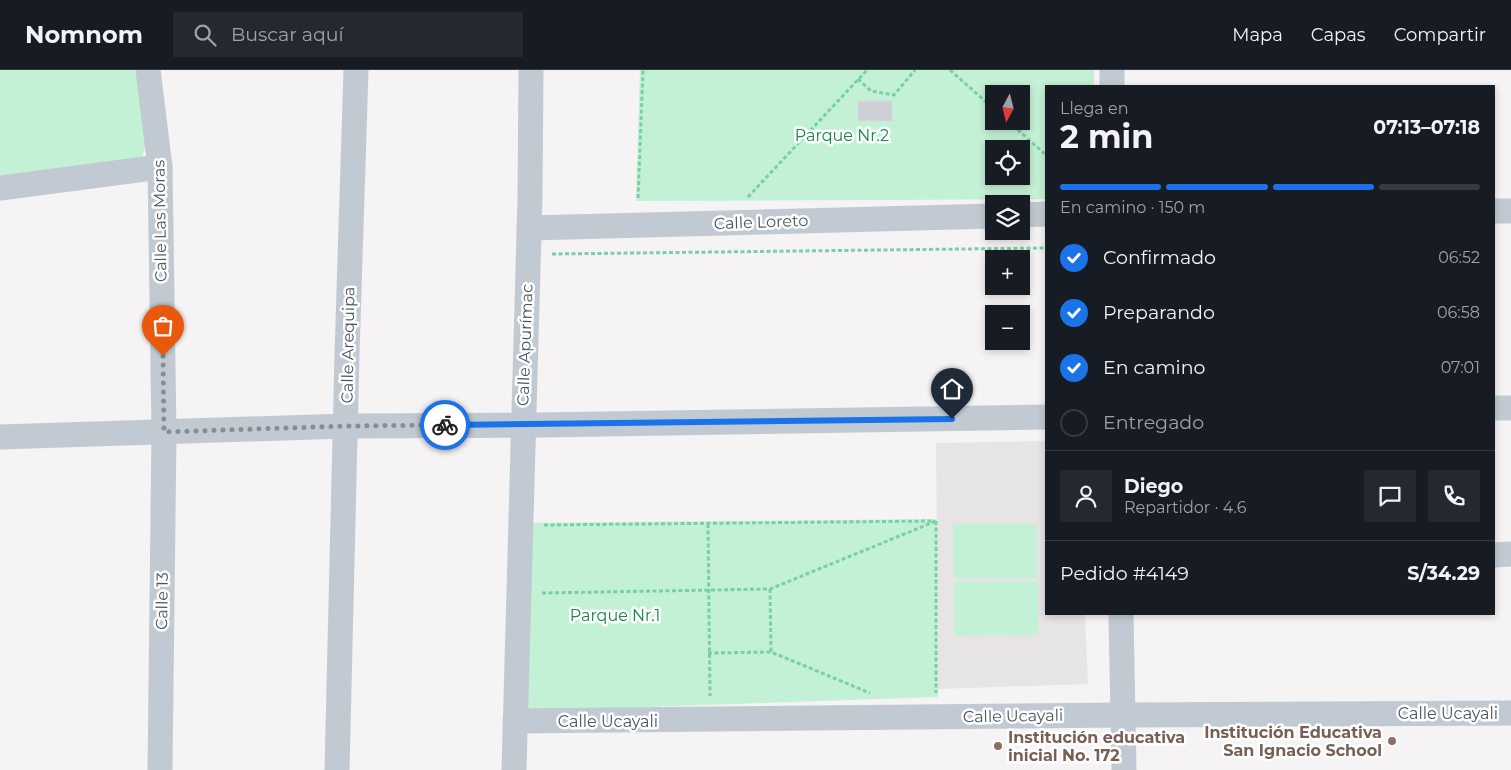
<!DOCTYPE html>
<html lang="es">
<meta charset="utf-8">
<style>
body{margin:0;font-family:Montserrat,sans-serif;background:#242831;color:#f1f3f6;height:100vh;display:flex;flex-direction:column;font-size:19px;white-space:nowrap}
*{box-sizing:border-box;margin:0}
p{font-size:16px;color:#9ea1a6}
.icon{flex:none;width:28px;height:28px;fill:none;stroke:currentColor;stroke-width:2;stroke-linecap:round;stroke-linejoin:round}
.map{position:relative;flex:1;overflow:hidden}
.sheet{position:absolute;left:1045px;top:15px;width:450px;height:530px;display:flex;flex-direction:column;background:#171b24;border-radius:0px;box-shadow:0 2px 8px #0003}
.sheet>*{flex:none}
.needle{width:32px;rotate:187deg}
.buttons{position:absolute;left:985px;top:15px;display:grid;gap:10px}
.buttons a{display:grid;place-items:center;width:45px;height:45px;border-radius:0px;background:#171b24;box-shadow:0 2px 8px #0003;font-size:25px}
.pin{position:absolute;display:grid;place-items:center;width:42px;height:42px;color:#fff;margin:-51px -21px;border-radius:50% 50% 50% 0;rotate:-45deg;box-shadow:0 0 5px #0007}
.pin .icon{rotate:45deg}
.courier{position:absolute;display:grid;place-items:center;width:50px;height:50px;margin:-25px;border:4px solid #1a73e8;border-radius:50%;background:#fff;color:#222;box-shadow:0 1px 6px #0007}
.overview em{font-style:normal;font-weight:700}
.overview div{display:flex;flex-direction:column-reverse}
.overview{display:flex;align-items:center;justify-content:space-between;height:85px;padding:0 15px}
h1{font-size:32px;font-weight:700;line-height:38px}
.bar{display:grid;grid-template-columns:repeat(4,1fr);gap:8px 5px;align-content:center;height:60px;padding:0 15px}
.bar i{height:6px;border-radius:4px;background:#363941}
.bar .on{background:#1a73e8}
.bar p{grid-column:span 4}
.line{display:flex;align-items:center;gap:12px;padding:0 15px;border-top:1px solid #363941}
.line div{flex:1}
.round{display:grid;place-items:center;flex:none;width:52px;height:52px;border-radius:0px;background:#242831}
ol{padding:0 15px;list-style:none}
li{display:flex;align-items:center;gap:15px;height:55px}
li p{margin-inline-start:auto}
li .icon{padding:5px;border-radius:50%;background:#1a73e8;color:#fff;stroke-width:4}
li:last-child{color:#9ea1a6}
li i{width:28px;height:28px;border:2px solid #363941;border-radius:50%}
header{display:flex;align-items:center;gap:30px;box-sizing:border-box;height:70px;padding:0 25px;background:#171b24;border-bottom:1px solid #363941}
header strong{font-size:24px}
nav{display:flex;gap:28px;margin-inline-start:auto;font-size:18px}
.search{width:350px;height:45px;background:#242831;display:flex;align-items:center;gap:12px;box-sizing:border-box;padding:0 18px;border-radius:0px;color:#9ea1a6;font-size:19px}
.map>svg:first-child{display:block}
.education{fill:#e6e4e5}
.green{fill:#c3f1d5;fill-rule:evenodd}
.building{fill:#cdcfd5;stroke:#d7d9de}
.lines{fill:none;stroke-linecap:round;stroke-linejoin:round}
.path{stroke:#7ad0a6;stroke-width:3;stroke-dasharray:4 2.5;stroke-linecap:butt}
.minor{stroke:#c1cad2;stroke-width:25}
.done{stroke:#868d94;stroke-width:5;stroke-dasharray:0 9}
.route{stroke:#1a73e8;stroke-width:6}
.education-dot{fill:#8d6e63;stroke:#fff;stroke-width:2}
.labels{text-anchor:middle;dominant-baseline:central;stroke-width:5;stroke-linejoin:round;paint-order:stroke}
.park-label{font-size:16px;fill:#17864f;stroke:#fff}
.street-label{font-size:16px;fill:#4a5661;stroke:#fff}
.education-label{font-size:16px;font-weight:bold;fill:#785e54;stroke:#fff;text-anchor:end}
</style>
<header>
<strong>Nomnom</strong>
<div class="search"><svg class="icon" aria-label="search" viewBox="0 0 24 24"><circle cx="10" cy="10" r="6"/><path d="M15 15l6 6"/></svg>Buscar aquí</div>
<nav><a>Mapa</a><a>Capas</a><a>Compartir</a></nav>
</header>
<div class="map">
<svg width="1511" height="700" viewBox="0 0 1511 700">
<rect width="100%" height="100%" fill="#f5f3f3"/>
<polygon class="education" points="1046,371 1046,544 1085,544 1088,614 938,619 936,373"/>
<g class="green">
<polygon points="0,0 136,0 146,73 142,88 0,110"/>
<path d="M 640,0 L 1094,0 L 1094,16 L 1046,16 L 1046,129 L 636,131 ZM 994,24 L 1021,24 L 1021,51 L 994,51 ZM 994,79 L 1021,79 L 1021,106 L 994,106 Z"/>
<polygon points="937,449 938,627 528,641 524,453"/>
<polygon points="953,454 1037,454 1037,508 954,508"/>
<polygon points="1038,511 1038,565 955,566 954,512"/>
</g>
<rect class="building" x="858" y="31" width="34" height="20"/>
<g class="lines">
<g class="path">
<polyline points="950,0 994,39"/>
<polyline points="858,9 871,21 894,25 915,0"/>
<polyline points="1008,51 1046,85"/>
<polyline points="748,127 867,0"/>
<polyline points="638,128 643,0"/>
<polyline points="552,184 1046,178"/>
<polyline points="936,451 936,623"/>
<polyline points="708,454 710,626"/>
<polyline points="544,455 933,451"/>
<polyline points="770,519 771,582"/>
<polyline points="542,523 770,519 936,451"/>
<polyline points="708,583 771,582 870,623"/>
</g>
<g class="minor">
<polyline points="148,0 160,97 164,362 160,700"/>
<polyline points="1112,0 1112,16"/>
<polyline points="0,118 160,97"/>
<polyline points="1494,141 1511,141"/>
<polyline points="1021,145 1046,144"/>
<polyline points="529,158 994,146"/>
<polyline points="1494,338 1511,338"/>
<polyline points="0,367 346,356 539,355 1046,347"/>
<polyline points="1494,485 1511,484"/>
<polyline points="1121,544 1124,700"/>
<polyline points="515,651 1123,645 1511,643"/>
<polyline points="337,700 347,284 356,0"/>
<polyline points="514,700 530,127 531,0"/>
</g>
</g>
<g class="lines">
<polyline class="done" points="163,286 164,362 346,356 445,355"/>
<polyline class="route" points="445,355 952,349"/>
</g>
<g class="education-dot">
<circle cx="1392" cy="671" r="5"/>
<circle cx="998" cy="676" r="5"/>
</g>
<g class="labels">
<g class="park-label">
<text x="842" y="65">Parque Nr.2</text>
<text x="615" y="545">Parque Nr.1</text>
</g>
<g class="street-label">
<text transform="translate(160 151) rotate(-91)">Calle Las Moras</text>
<text transform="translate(761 152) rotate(-2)">Calle Loreto</text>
<text transform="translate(348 275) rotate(-89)">Calle Arequipa</text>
<text transform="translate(525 275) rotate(-88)">Calle Apurímac</text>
<text transform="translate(162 531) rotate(-89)">Calle 13</text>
<text x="1448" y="643">Calle Ucayali</text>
<text transform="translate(1013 646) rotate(-1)">Calle Ucayali</text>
<text x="608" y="651">Calle Ucayali</text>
</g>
<g class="education-label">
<text x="1382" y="662">Institución Educativa<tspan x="1382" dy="18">San Ignacio School</tspan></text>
<text x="1008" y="667" text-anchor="start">Institución educativa<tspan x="1008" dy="18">inicial No. 172</tspan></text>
</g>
</g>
</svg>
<div class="buttons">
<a><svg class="needle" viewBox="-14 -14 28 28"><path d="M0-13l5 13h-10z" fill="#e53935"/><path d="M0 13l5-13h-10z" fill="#9ea1a6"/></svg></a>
<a><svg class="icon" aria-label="locate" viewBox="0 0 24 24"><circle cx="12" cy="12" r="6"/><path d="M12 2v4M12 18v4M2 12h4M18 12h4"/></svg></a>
<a><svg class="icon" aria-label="layers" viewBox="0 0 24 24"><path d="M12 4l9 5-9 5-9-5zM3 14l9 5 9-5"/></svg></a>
<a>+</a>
<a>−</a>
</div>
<div class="pin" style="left:163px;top:286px;background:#ea580c"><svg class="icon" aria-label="bag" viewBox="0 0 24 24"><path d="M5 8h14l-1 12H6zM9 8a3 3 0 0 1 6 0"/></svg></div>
<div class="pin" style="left:952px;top:349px;background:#1f2937"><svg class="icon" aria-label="home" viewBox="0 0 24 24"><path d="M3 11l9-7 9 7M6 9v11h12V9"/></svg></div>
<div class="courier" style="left:445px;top:355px"><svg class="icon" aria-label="bike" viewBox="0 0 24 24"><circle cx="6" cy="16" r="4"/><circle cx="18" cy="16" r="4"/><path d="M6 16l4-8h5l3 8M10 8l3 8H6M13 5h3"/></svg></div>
<section class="sheet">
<div class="overview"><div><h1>2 min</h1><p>Llega en</p></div><em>07:13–07:18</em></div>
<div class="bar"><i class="on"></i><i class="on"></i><i class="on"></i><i></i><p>En camino · 150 m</p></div>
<ol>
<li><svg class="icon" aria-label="check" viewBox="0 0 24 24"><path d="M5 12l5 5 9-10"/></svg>Confirmado<p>06:52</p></li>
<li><svg class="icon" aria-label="check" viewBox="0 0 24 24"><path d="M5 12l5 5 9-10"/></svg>Preparando<p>06:58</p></li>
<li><svg class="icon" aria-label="check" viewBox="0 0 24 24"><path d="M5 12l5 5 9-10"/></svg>En camino<p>07:01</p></li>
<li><i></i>Entregado</li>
</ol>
<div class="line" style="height:90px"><a class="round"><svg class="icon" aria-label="person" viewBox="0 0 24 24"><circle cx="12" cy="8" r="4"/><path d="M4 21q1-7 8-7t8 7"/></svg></a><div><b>Diego</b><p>Repartidor · 4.6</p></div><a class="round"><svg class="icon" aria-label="chat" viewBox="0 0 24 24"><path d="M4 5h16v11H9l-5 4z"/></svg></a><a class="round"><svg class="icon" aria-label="phone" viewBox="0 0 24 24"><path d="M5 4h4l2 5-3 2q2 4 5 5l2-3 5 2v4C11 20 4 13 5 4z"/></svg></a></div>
<div class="line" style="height:65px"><div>Pedido #4149</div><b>S/34.29</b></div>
</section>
</div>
